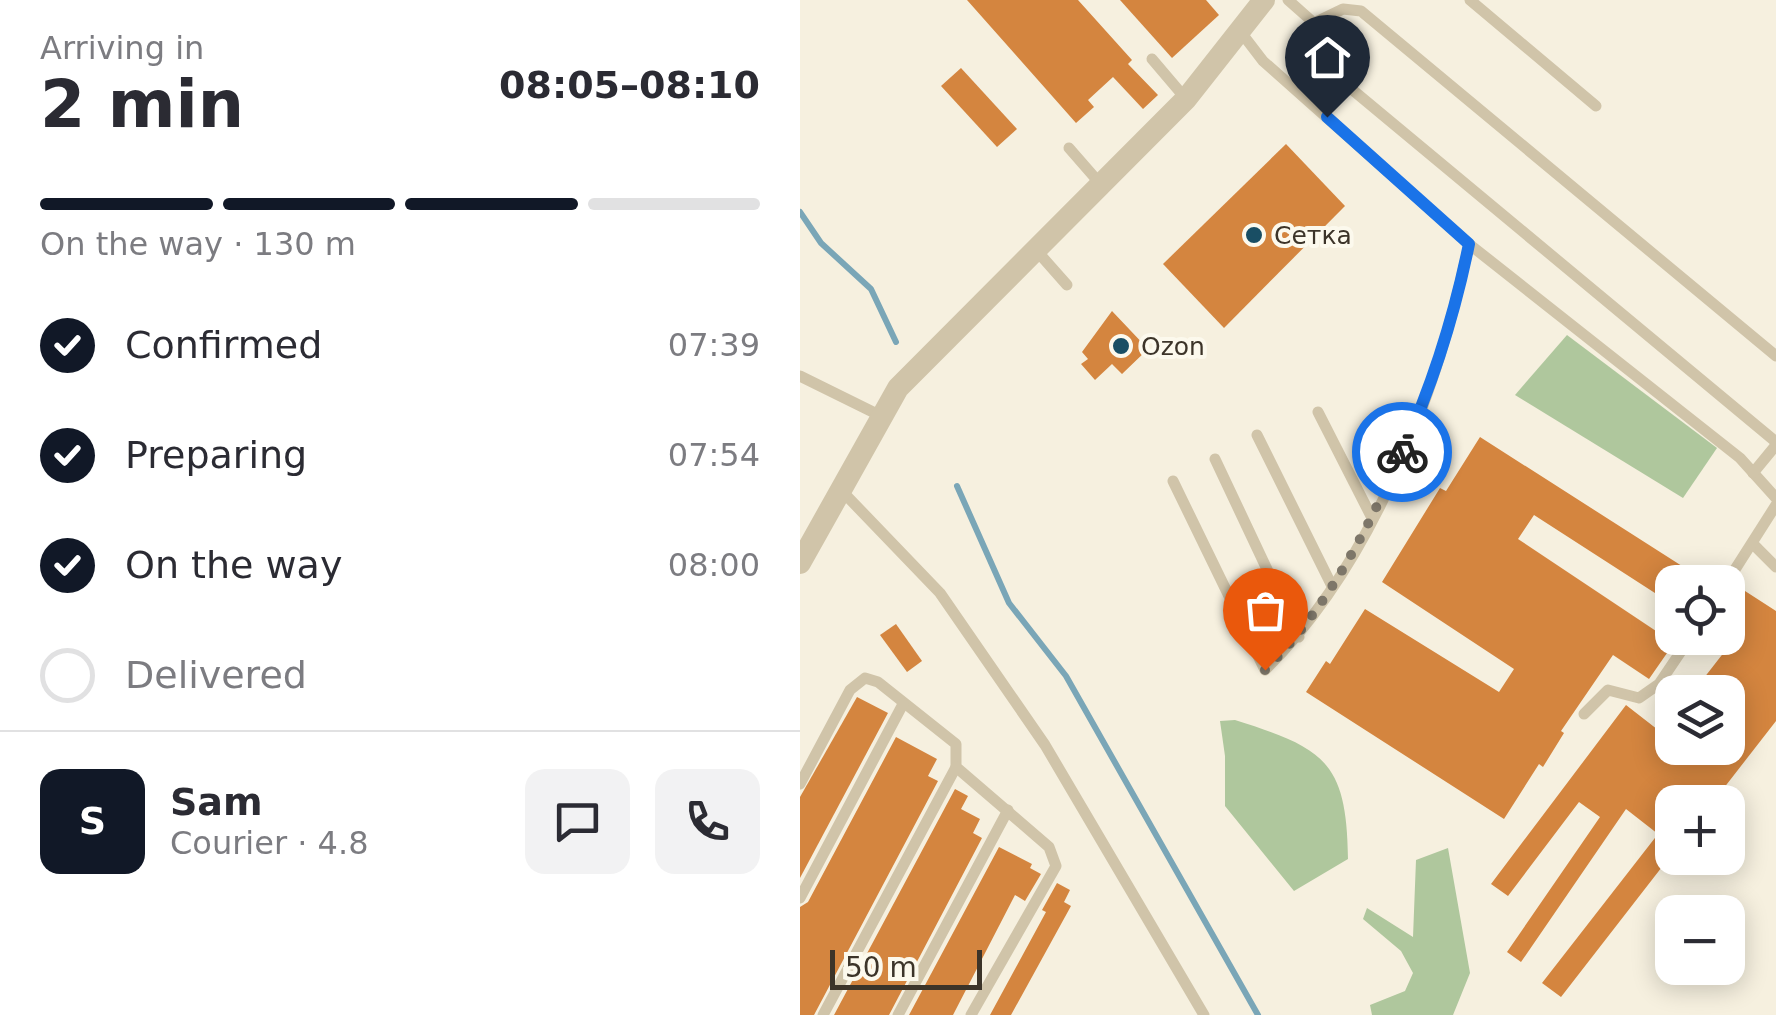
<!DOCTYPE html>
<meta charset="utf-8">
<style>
body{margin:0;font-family:"DejaVu Sans",sans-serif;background:#f2f2f3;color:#2b2b33;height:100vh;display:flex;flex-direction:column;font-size:38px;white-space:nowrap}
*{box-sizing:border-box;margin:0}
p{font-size:32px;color:#7c7c81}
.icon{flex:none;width:55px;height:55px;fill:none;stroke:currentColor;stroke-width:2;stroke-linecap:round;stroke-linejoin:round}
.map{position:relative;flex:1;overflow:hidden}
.side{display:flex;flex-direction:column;background:#fff;width:800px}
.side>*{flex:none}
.fabs{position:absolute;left:855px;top:565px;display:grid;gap:20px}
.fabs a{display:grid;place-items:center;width:90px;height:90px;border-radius:20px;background:#fff;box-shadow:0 5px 25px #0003;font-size:50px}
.scale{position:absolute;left:30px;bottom:25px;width:152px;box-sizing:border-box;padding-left:10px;border:5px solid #3c3429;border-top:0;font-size:28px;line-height:35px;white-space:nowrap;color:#3c3429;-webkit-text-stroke:8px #fcf9ed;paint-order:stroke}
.pin{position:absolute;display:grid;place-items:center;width:85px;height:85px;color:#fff;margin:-102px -42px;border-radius:50% 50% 50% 0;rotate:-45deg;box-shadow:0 0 10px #0007}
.pin .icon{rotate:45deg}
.courier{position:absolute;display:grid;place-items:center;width:100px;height:100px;margin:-50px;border:8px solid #1a73e8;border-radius:50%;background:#fff;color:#222;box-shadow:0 2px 12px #0007}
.headline em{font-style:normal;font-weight:700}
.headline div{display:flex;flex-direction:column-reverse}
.headline{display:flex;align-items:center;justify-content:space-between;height:170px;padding:0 40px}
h1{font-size:65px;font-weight:700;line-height:75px}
.bar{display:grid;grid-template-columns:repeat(4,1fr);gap:15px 10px;align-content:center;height:120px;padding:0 40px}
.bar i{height:12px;border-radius:8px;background:#e1e1e2}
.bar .active{background:#111827}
.bar p{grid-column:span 4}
.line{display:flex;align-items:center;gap:25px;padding:0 40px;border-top:2px solid #e1e1e2}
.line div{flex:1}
.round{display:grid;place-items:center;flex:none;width:105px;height:105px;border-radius:20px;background:#f2f2f3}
ol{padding:0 40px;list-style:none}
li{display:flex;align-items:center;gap:30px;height:110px}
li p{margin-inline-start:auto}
li .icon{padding:10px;border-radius:50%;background:#111827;color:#fff;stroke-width:4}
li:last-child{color:#7c7c81}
li i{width:55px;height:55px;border:5px solid #e1e1e2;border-radius:50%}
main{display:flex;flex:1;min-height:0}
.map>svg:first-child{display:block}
.green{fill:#afc79d}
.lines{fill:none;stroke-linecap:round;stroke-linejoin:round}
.stream{stroke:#7aa6b7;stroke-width:6}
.building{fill:#d4853f}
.service{stroke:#d0c4a9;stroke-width:11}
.minor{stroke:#d0c4a9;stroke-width:22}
.done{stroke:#7d7669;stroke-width:10;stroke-dasharray:0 18}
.route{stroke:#1a73e8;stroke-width:12}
.poi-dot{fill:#194e64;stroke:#fcf9ed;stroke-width:4}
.labels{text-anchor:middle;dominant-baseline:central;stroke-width:8;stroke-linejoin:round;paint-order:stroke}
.poi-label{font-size:25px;fill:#3c3429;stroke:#fcf9ed;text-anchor:start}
</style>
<main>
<section class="side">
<div class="headline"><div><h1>2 min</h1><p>Arriving in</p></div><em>08:05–08:10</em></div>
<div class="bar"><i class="active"></i><i class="active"></i><i class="active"></i><i></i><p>On the way · 130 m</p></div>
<ol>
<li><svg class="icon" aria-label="check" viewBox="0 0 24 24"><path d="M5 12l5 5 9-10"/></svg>Confirmed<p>07:39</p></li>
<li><svg class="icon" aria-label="check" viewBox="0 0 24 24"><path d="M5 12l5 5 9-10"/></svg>Preparing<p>07:54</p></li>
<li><svg class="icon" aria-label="check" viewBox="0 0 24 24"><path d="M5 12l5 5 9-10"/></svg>On the way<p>08:00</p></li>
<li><i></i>Delivered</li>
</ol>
<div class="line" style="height:180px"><b class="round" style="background:#111827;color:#fff">S</b><div><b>Sam</b><p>Courier · 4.8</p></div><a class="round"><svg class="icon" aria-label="chat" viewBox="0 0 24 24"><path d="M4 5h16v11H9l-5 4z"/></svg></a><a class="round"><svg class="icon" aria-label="phone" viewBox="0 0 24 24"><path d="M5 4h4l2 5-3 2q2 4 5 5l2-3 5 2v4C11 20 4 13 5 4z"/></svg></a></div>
</section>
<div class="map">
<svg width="976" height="1015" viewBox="0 0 976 1015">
<rect width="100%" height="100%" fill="#f6f0df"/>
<g class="green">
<polygon points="767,335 917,448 883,498 715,395"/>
<path d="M 435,720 C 523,748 547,760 548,859 L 494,891 L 425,806 L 425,756 L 420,721 Z"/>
<polygon points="648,848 670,973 653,1015 572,1015 570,1005 605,991 613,973 601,951 563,919 567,908 613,937 616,860"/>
</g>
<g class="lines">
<g class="stream">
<polyline points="0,212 21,243 71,289 96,342"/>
<polyline points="157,486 209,603 266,676 458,1015"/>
</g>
</g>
<g class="building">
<polygon points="167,0 278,0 332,60 328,64 358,95 343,109 313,77 288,100 294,107 276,123"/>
<polygon points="320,0 406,0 419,15 372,58"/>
<polygon points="161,68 217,129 197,147 141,86"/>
<polygon points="486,144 545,206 424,328 363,264"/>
<polygon points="312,311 348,349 322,374 312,364 295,380 281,364 288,359 282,352"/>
<polygon points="680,437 907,582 872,582 872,604 734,515 718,539 874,643 849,679 813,655 761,731 764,733 743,767 739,764 704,819 506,692 526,661 530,664 565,609 699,692 714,669 582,582 640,488 646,491"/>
<polygon points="945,591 976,611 976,721 913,802 872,802 872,854 761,997 742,983 858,834 826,809 721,962 707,952 800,817 779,802 708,896 691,884 826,705 862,733 872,719 872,748 928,748 928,692 893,692 932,642 928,639 928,616"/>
<polygon points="96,624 122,661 107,672 80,635"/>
<polygon points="57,697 88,713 0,878 0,797"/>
<polygon points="96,737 137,759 128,776 138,781 14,1015 0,1015 0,907 8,902"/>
<polygon points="155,789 168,796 161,809 180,819 173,833 182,838 89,1015 34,1015"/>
<polygon points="199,847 232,864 230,868 241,874 225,901 215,895 153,1015 109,1015"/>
<polygon points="257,883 270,890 264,902 271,906 211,1015 190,1015 246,912 242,910"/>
</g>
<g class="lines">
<g class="service">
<polyline points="488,0 514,23 543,9 561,11 976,356"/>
<polyline points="670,0 796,106"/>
<polyline points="514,23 522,54 537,77 976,442"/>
<polyline points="440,31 463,61 669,244 940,458 976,498"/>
<polyline points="352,59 386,99"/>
<polyline points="269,148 303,187"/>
<polyline points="237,251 267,285"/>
<polyline points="0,376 81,416"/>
<polyline points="518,412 572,518"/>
<polyline points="457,435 532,586"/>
<polyline points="415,459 499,637"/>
<polyline points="953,473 976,445"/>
<path d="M 373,481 L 465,670 C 574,563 638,390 669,244"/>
<polyline points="41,490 140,593 245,745 404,1015"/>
<polyline points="953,544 976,567"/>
<polyline points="927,582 976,505"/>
<polyline points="784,714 808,690 839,698 859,684 890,638"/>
<polyline points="0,784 50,690 65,678 78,682 156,744 156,767 249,847 256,866 171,1015"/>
<polyline points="0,898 103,704"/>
<polyline points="23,1015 156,767"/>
<polyline points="98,1015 208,810"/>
</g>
<polyline class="minor" points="0,563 98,388 386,99 464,0"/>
</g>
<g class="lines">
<path class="done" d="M 465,670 C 527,609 567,531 602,452"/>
<path class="route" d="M 527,117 L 669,244 C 654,317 633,384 602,452"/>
</g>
<g class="poi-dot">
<circle cx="454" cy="235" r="10"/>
<circle cx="321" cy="346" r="10"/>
</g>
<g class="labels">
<g class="poi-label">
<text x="474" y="235">Сетка</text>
<text x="341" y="346">Ozon</text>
</g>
</g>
</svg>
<div class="fabs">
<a><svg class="icon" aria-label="locate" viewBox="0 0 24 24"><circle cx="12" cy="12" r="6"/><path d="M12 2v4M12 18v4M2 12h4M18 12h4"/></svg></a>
<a><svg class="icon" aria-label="layers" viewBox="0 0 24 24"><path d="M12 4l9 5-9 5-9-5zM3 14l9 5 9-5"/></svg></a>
<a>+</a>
<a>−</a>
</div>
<div class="scale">50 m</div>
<div class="pin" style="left:465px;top:670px;background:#ea580c"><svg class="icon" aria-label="bag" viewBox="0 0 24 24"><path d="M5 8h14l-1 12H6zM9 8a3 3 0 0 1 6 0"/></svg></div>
<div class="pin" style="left:527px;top:117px;background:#1f2937"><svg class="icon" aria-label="home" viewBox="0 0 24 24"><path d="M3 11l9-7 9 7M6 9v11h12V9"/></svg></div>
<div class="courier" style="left:602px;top:452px"><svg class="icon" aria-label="bike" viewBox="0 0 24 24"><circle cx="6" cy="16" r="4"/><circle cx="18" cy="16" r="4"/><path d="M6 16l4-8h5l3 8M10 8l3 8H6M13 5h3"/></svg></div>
</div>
</main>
